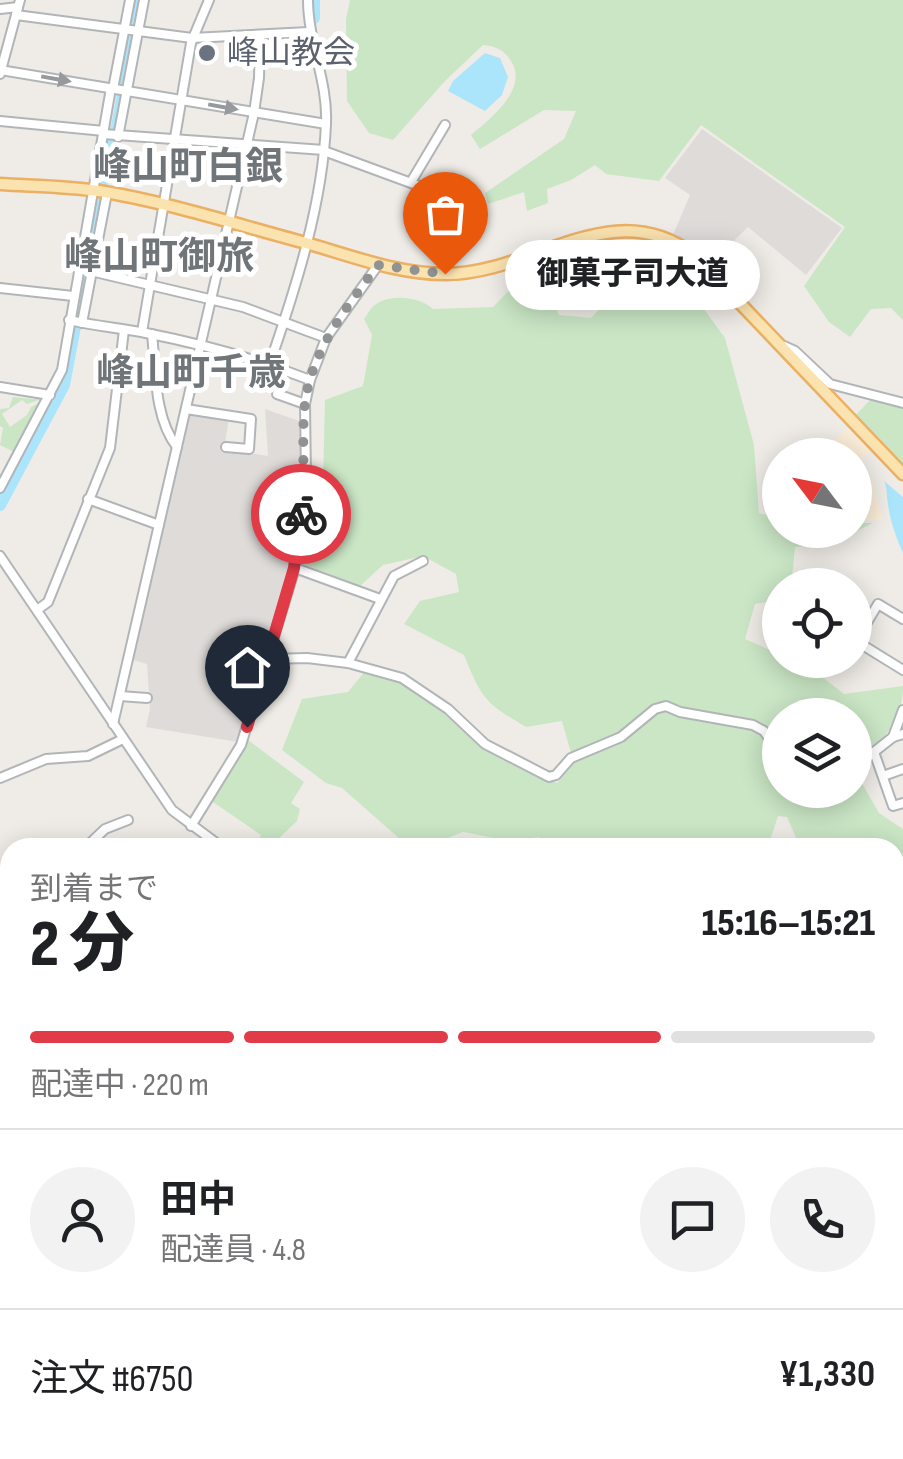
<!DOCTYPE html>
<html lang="ja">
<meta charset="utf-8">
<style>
body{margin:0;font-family:"Sofia Sans Condensed","Noto Sans JP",sans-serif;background:#f2f2f2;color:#202124;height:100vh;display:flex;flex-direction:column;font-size:38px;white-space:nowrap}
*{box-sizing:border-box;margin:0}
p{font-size:32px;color:#757577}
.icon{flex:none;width:55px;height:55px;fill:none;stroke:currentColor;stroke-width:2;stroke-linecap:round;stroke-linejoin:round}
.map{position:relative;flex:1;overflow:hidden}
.drawer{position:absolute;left:0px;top:838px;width:905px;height:622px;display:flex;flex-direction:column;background:#fff;border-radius:30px 30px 0 0;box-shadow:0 5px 25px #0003}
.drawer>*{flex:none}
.needle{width:65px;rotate:302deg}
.controls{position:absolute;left:762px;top:438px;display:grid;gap:20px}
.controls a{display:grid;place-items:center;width:110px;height:110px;border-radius:50%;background:#fff;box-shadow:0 5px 25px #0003;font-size:50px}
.pin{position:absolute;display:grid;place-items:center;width:85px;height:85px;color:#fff;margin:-102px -42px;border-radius:50% 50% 50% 0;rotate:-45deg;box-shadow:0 0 10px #0007}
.pin .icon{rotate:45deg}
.courier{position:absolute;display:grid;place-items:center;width:100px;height:100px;margin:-50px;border:8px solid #e13b47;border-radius:50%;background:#fff;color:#222;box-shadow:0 2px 12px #0007}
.bubble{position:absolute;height:70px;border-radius:35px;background:#fff;box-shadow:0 5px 25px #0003;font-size:32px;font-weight:800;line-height:70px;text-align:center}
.overview em{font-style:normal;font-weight:800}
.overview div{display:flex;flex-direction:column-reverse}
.overview{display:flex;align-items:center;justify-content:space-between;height:170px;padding:0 30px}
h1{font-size:65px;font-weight:800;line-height:75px}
.bar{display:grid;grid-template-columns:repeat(4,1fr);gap:15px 10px;align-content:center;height:120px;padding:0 30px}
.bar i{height:12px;border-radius:8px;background:#e0e0e0}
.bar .selected{background:#e13b47}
.bar p{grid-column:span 4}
.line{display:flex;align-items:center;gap:25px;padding:0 30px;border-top:2px solid #e0e0e0}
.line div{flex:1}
.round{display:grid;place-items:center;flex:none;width:105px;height:105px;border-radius:52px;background:#f2f2f2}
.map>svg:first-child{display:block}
.industrial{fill:#dedbd9}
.green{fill:#cae6c5}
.sand{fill:#f9ecd8}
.water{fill:#abe5fb}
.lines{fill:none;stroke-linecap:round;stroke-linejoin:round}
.river{stroke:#abe5fb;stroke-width:12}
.minor-casing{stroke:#b2b5b8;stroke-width:12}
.major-casing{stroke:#ebb064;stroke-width:15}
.minor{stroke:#fff;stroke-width:8}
.major{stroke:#fbe3b0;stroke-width:10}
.oneway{fill:#969a9c}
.done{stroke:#919393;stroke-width:10;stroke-dasharray:0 18}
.route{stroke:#e13b47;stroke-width:12}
.worship-dot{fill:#6b7280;stroke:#fff;stroke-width:4}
.labels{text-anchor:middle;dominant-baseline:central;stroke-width:10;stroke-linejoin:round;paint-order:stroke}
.worship-label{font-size:32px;fill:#5b616d;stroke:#fff;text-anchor:start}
.quarter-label{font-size:38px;font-weight:bold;fill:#6f7578;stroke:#fff}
</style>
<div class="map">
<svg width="903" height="1459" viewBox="0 0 903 1459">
<rect width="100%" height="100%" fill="#efece7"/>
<g class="industrial">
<polygon points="702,129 842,228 806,275 748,227 710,264 673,235 690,195 665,178"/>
<polygon points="265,409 302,422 304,477 291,572 238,742 146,727 150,709 147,664 133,660 188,414 192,411 229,418 224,449 268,456"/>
</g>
<g class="green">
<path d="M 350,0 L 903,0 L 903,320 L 891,308 L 871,309 L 850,337 L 829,322 L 804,286 L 845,227 L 701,125 L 659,181 L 606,174 L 595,165 L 571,180 L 547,189 L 548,203 L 527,211 L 524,192 L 488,204 L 485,193 L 564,139 L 576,111 L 544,110 L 480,149 L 471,135 C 490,119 529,89 511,61 C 504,50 496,46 483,45 L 444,82 L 393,140 L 369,133 L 347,101 L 346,19 Z"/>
<path d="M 644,256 L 672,265 L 725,338 L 754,445 L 759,513 L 780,518 L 780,530 L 855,530 L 855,523 L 873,523 L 832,543 L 795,547 L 792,578 L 787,585 L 780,585 L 780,593 L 774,601 L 755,604 L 745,639 L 770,650 L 780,650 L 780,660 L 808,660 L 813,670 L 844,694 L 903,686 C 903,721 883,742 855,762 L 855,715 L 780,715 L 780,790 L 855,790 L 855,771 L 879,813 L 903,829 L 903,1100 L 895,1097 L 895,848 L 800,847 L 787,817 L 778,816 L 768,847 L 727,847 L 713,839 L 696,847 L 553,848 L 539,837 L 509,841 L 463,832 L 425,847 L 409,847 L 342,788 L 326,783 L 282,750 L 302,699 L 348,692 L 366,670 L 401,680 L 446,710 L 481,748 L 504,761 L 557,783 L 574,764 L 562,721 L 526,727 C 485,703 482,699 464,655 L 404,624 L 420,601 L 459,592 L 456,574 L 423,556 L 383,565 L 360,586 L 301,563 L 311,491 L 323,482 L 325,400 L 363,386 L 372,335 L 364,319 C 368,314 370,308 375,305 C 389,293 421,297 433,309 L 493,307 C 516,285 531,257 560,295 L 553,301 L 559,315 L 591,318 L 612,295 L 618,259 Z"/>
<polygon points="35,396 44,398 27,404 22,400 2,414 10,427 27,415 31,407 43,401 16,453 0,445 3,428 0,426 0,409 9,408 13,397 34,399"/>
<polygon points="872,398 903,406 903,466 855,416"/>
<polygon points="248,740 304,782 291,803 300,809 297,821 270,847 254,847 261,835 210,800"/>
<polygon points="10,928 10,1095 0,1093 0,939"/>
<polygon points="0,1138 10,1146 10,1450 895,1450 895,1216 903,1212 903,1459 0,1459"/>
</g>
<polygon class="sand" points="850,425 873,448 857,465 873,483 883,520 855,520 855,455 819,455"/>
<g class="water">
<polygon points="134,0 140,0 109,159 105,159"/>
<polygon points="485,53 500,58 508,77 502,95 485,111 448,91 453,81"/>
<path d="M 884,481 L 903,497 L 903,553 C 896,537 890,521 888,504 C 886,494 888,490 884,481 Z"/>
</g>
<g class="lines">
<g class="river">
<polyline points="314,18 314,0"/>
<polyline points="0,505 64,385 110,142"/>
</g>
<defs>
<g id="minor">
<polyline points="0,9 18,7"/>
<polyline points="16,15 192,38 309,32"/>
<polyline points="0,70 326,124"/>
<polyline points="0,74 20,0"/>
<polyline points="113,89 130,0"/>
<polyline points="0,121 104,131"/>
<polyline points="103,134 324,150"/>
<polyline points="118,137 144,0"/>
<polyline points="324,151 441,194"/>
<polyline points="411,182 445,125"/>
<polyline points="78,268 243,307 326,338"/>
<polyline points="0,288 73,296"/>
<path d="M 69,320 C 94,326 120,328 146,333 C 202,344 257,359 310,380"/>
<polyline points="82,323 107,193"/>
<polyline points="142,332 191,43 209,0"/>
<path d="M 152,334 C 156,371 154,418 177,447"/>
<polyline points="784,346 795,351 830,384 903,403"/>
<path d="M 270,363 C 296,287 323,203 326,123 C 328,82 308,41 308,0"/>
<polyline points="285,370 277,394 305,404"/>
<polyline points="0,387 50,395"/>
<polyline points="186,409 251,419 249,449 226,447"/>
<polyline points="0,488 62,370 111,88"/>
<polyline points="88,499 159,525"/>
<polyline points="0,556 172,810 223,848"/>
<polyline points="295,568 380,599"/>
<polyline points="37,610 48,602 110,448 124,330"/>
<polyline points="903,619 878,604 856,641 903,670"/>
<polyline points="268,659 307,658 348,663 402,678 448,709 485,744 549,777 556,775 571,758 621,737 655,709 666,706 680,712 753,725 764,731 780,754"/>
<polyline points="348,663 394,576 423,561"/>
<polyline points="120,696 147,698"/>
<polyline points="113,724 254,113 259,78 260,36"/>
<polyline points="893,737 903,710"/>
<polyline points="874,752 893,806 903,803"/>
<polyline points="855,767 893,737 903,734"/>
<polyline points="883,776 903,769"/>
<polyline points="0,778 46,759 88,756 123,739"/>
<polyline points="191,826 241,745 295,568 306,478 305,404 310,380 326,338 378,265"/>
<polyline points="85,848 105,829 128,820"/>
<polyline points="0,932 10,923"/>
<polyline points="895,1174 903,1177"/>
</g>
<path id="major" d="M 0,184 C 33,186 66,186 99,191 C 168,202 238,225 306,243 C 352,256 397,274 446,274 C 533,274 611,193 693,254 L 903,474"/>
</defs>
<use href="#minor" class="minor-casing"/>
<use href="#major" class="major-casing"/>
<use href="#minor" class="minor"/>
<use href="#major" class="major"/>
</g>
<defs><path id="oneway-solid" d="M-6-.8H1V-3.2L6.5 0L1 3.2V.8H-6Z" transform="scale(2.5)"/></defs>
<g class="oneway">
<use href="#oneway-solid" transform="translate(56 79) rotate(10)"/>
<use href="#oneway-solid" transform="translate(223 107) rotate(10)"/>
</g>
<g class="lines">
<path class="done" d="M 301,514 C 306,476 301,439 305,403 C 312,350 347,307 378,265 L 445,274"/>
<polyline class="route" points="247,727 294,568 301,514"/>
</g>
<circle class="worship-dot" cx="207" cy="53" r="10"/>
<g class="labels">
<g class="worship-label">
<text x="227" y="53">峰山教会</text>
</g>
<g class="quarter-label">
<text x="188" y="167">峰山町白銀</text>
<text x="159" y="257">峰山町御旅</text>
<text x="191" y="373">峰山町千歳</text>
</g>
</g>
</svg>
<div class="controls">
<a><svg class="needle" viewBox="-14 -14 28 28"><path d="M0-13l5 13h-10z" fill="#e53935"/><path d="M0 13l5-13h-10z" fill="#757577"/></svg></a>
<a><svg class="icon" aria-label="locate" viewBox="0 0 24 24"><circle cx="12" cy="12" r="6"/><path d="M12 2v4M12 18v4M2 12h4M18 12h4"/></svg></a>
<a><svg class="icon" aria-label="layers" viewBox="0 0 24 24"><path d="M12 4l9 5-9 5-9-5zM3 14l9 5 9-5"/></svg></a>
</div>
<div class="pin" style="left:445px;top:274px;background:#ea580c"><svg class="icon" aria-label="bag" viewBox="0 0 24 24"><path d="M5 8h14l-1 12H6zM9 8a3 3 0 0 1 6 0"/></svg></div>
<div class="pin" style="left:247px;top:727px;background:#1f2937"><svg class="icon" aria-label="home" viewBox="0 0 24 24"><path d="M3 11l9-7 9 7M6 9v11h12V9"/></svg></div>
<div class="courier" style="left:301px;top:514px"><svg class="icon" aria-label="bike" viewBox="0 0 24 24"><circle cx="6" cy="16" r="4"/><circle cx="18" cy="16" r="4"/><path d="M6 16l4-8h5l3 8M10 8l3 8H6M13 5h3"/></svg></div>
<div class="bubble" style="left:505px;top:240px;width:255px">御菓子司大道</div>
<section class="drawer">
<div class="overview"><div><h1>2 分</h1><p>到着まで</p></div><em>15:16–15:21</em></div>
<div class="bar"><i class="selected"></i><i class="selected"></i><i class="selected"></i><i></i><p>配達中 · 220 m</p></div>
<div class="line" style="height:180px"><a class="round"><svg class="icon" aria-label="person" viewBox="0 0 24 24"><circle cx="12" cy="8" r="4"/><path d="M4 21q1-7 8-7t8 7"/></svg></a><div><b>田中</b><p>配達員 · 4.8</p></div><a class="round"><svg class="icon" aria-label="chat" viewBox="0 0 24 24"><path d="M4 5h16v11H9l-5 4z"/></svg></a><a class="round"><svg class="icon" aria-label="phone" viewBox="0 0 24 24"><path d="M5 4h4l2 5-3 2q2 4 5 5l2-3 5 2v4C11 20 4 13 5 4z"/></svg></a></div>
<div class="line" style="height:130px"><div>注文 #6750</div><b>¥1,330</b></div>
</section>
</div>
